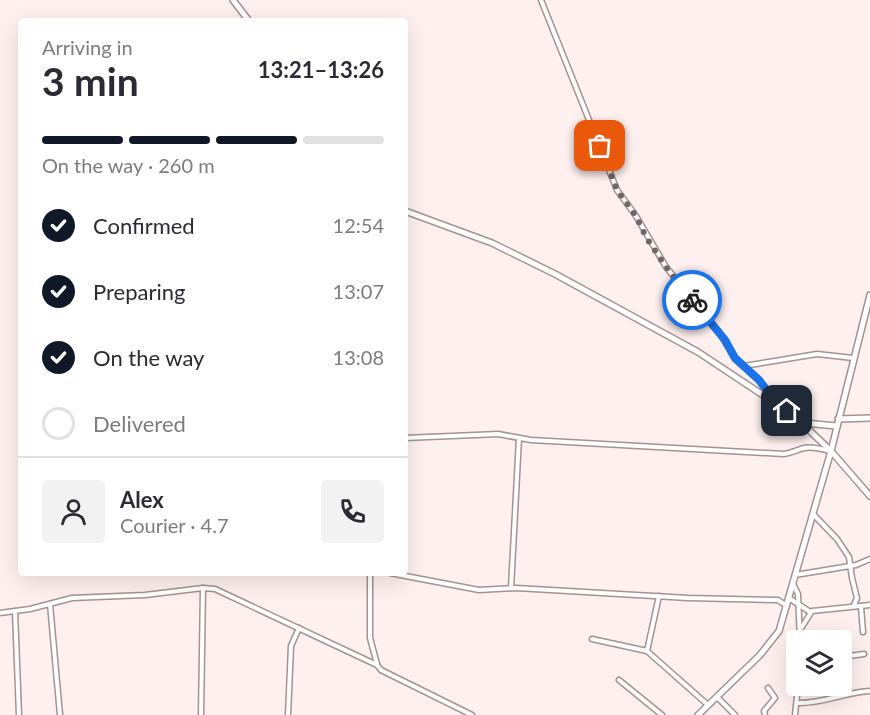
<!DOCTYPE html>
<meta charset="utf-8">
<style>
body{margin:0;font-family:Lato,sans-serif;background:#f2f2f3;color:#2b2b33;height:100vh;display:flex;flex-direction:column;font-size:22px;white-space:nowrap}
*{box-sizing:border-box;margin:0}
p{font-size:20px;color:#7c7c81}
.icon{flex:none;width:33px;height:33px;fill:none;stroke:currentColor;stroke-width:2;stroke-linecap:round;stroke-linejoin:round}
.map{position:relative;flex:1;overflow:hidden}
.details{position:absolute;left:18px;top:18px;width:390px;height:558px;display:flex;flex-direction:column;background:#fff;border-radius:6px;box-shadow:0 6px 24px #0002}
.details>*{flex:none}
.tools{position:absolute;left:786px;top:630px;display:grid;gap:12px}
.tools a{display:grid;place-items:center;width:66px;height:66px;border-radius:6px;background:#fff;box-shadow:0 6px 24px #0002;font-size:30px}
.pin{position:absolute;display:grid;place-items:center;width:51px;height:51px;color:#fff;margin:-26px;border-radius:12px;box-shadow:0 3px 9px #0006}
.courier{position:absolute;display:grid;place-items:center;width:60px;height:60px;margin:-30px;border:4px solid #1a73e8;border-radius:50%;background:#fff;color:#222;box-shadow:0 2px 8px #0007}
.summary em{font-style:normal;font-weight:700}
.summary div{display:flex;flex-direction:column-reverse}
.summary{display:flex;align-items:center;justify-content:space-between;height:102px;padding:0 24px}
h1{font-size:39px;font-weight:700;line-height:45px}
.bar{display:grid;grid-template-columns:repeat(4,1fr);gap:9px 6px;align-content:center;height:72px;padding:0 24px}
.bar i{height:8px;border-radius:4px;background:#e1e1e2}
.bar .active{background:#111827}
.bar p{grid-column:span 4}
.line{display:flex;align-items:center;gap:15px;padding:0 24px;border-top:2px solid #e1e1e2}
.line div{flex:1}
.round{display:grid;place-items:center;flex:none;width:63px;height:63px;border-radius:6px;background:#f2f2f3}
ol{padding:0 24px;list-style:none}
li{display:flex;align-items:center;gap:18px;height:66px}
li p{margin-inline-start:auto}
li .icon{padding:6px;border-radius:50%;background:#111827;color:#fff;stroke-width:4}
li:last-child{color:#7c7c81}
li i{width:33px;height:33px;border:3px solid #e1e1e2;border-radius:50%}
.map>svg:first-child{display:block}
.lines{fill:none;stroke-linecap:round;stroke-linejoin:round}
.minor-casing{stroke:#a59291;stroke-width:7}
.tertiary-casing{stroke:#a59291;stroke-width:8}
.minor{stroke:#fff;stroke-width:4}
.tertiary{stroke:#fff;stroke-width:5}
.done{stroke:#706766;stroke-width:6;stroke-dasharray:0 10.8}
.route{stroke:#1a73e8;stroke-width:8}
</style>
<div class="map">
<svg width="870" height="715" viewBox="0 0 870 715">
<rect width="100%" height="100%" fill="#fdf0ef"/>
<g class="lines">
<defs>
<g id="minor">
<polyline points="541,0 617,190 636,216 666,267 719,332 735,359 759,380 777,403"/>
<polyline points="744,366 817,354 853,358"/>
<path d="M 405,438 L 498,434 L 531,440 L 784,454 C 792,453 796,450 804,448 C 812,446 821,449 830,451"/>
<polyline points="813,514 837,539 849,557 852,578 857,598 854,605"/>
<polyline points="370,573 370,638 377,664"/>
<polyline points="390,573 479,590 516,588 688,598 778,600 787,606"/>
<polyline points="795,575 856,565 870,559"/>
<polyline points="793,584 798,594 800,640"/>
<polyline points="511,588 519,438"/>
<polyline points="659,596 647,651 708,705"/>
<polyline points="789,598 810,612"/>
<polyline points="50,604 60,715"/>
<polyline points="861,607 863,632"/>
<polyline points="15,611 19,715"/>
<polyline points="0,613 30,609 72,598 145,595 203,588 215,589 377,665 381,670 472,715"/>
<polyline points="800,630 812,611 870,605"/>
<polyline points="592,639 647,651"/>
<polyline points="842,657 864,654"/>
<polyline points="619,680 662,715"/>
<polyline points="718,698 735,715"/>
<path d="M 797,703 C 823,704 845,692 870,691"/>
<polyline points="201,715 203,588"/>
<polyline points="288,715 291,646 299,628"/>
<polyline points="765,715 764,711 775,698 768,688"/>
<polyline points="795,715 798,686"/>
</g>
<g id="tertiary">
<polyline points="233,0 249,21"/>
<polyline points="405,211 492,243 555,274 698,352 805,423 810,431 831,451 870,496"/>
<polyline points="838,419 870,418"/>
<polyline points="805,423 836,426"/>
<polyline points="698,715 760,655 779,631 831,451 870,295"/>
</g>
</defs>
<use href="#minor" class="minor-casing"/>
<use href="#tertiary" class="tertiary-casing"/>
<use href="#minor" class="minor"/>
<use href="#tertiary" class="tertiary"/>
</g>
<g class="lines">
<polyline class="done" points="600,146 617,190 636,216 646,237 666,267 692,300"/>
<polyline class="route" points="692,300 725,340 735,358 759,380 777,404 787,411"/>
</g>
</svg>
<div class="tools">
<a><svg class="icon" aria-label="layers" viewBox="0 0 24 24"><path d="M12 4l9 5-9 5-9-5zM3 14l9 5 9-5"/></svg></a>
</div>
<div class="pin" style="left:600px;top:146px;background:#ea580c"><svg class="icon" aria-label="bag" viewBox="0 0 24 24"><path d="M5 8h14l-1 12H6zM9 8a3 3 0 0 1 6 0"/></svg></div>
<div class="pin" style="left:787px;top:411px;background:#1f2937"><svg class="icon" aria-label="home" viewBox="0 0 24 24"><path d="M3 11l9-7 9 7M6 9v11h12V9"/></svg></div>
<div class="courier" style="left:692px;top:300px"><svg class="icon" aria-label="bike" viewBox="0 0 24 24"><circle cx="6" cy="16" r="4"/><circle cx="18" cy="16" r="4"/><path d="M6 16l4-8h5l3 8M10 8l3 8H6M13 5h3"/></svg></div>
<section class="details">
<div class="summary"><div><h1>3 min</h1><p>Arriving in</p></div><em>13:21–13:26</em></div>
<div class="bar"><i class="active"></i><i class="active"></i><i class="active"></i><i></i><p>On the way · 260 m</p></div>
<ol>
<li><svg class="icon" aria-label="check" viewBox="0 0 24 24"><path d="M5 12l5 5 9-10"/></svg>Confirmed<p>12:54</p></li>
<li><svg class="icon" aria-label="check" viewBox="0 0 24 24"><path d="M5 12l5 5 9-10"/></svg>Preparing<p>13:07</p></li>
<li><svg class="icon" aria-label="check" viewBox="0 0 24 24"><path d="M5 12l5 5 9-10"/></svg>On the way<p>13:08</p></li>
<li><i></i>Delivered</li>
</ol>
<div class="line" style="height:108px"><a class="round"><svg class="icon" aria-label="person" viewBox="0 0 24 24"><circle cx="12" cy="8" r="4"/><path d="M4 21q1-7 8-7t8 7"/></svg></a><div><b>Alex</b><p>Courier · 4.7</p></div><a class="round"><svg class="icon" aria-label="phone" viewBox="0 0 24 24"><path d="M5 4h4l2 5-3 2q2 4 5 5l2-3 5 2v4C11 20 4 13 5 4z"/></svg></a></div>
</section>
</div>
